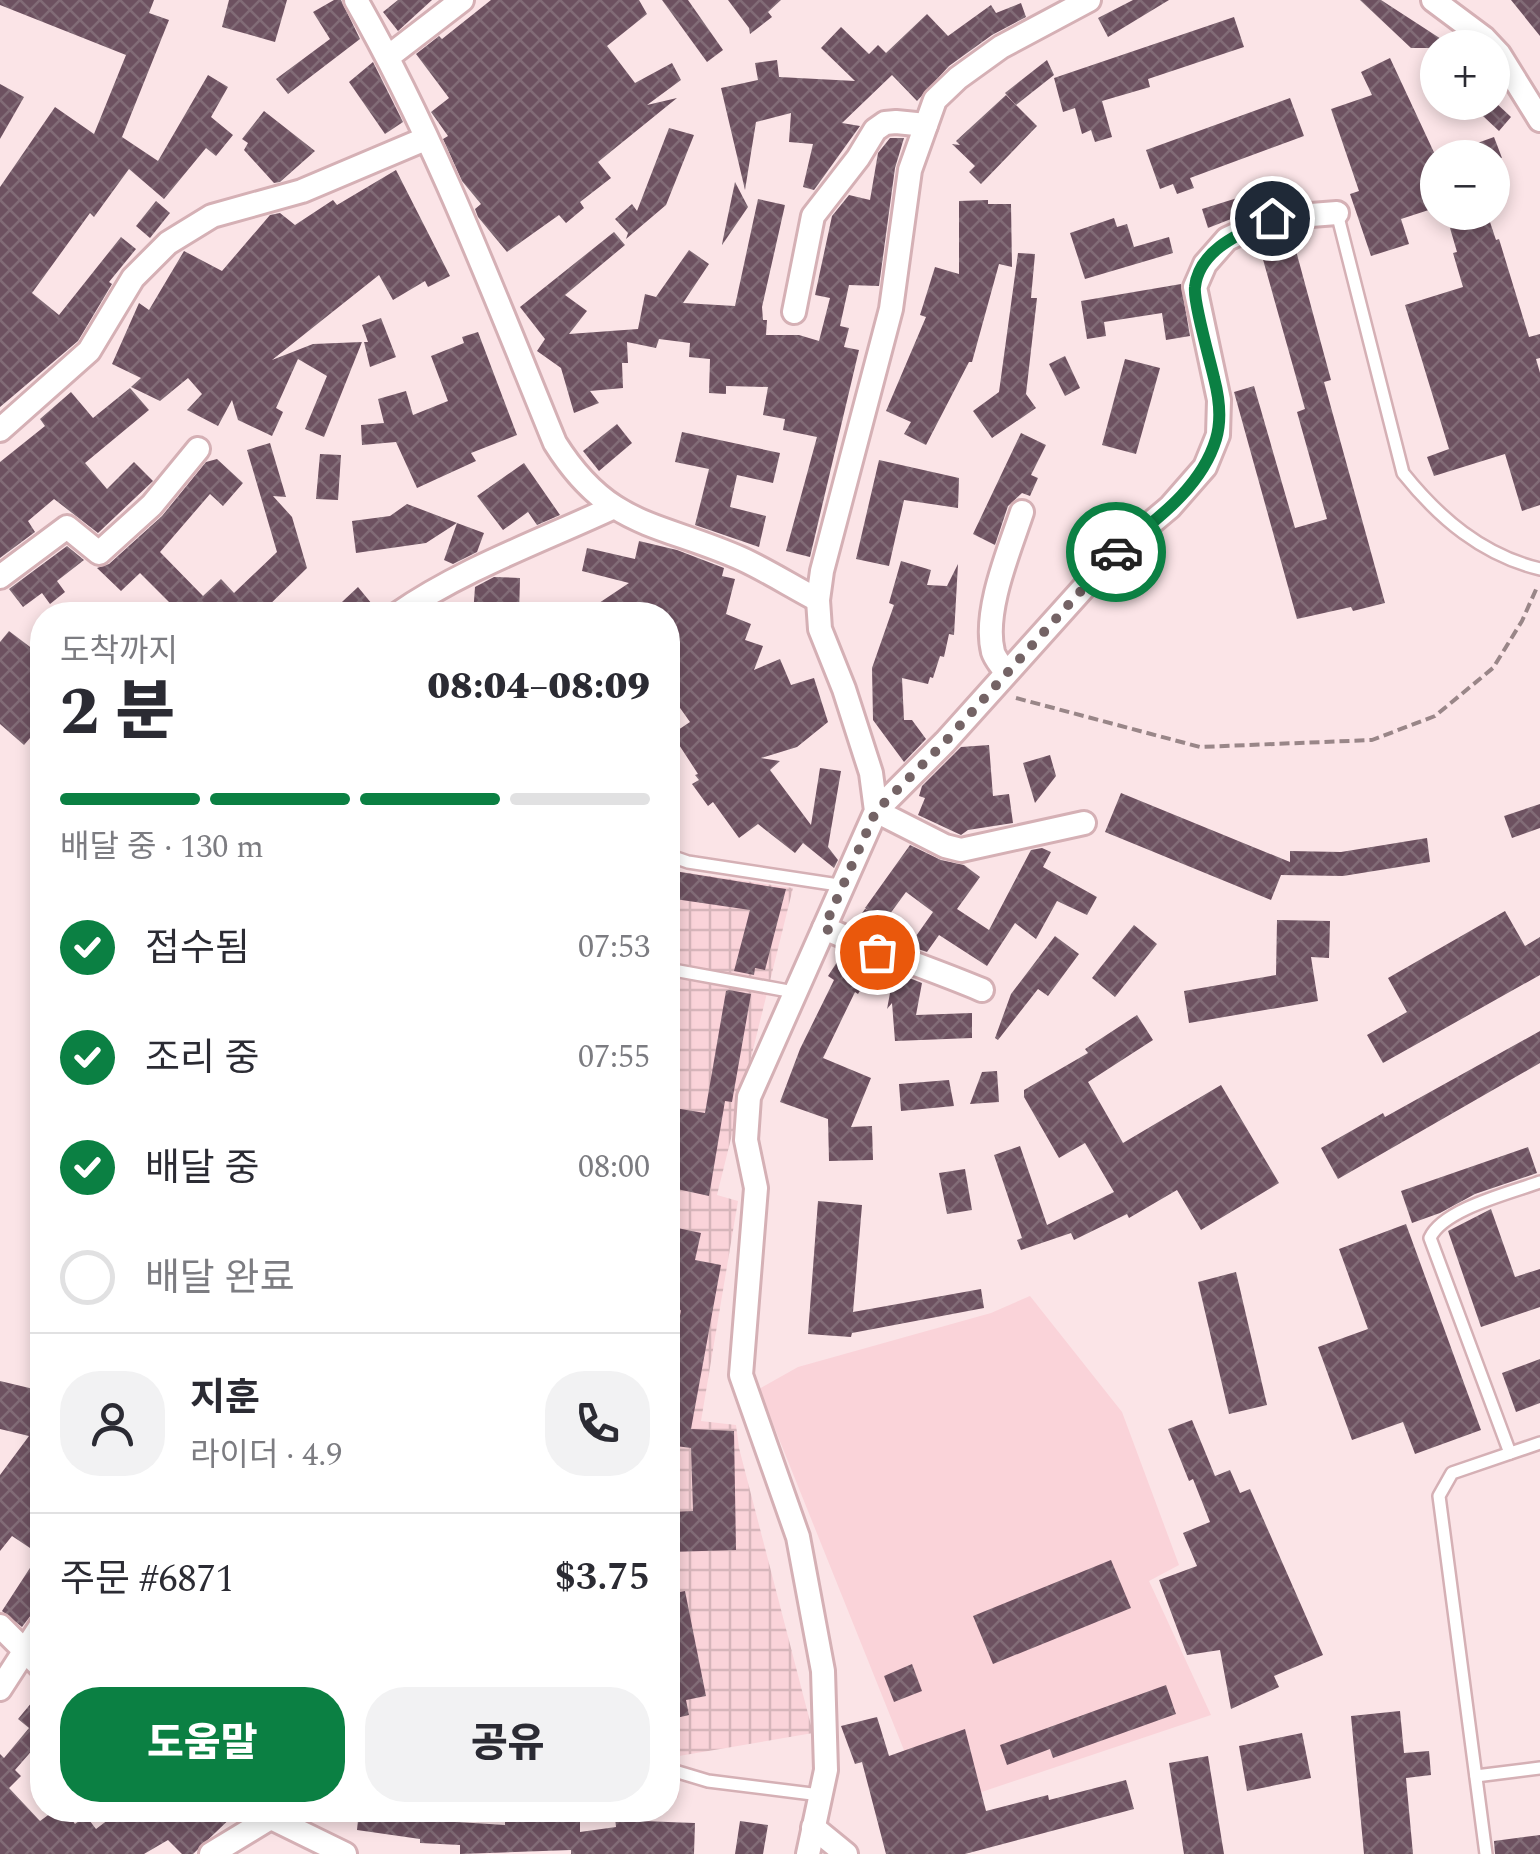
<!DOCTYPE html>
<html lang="ko">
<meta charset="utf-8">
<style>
body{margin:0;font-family:Spectral,"Noto Sans KR",serif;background:#f2f2f3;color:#2b2b33;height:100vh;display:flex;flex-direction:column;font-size:38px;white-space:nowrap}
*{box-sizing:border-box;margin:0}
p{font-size:32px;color:#7c7c81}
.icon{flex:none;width:55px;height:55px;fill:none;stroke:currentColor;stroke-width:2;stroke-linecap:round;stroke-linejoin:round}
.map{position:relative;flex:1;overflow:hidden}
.panel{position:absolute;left:30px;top:602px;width:650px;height:1220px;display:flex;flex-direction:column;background:#fff;border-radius:40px;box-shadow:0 5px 15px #0003}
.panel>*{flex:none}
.tools{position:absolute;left:1420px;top:30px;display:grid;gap:20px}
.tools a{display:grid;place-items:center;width:90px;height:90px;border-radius:50%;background:#fff;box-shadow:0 5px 15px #0003;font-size:50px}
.pin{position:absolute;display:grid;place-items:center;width:85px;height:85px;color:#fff;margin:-42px;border:5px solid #fff;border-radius:50%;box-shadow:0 2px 10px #0007}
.courier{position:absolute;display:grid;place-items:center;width:100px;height:100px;margin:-50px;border:8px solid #0b8043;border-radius:50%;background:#fff;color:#222;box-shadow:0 2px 12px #0007}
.overview em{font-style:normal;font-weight:800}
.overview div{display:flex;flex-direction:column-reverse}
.overview{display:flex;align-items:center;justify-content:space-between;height:170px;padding:0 30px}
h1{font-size:65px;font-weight:800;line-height:75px}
.bar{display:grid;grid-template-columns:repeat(4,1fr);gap:15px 10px;align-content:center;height:120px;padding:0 30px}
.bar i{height:12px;border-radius:8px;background:#e1e1e2}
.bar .current{background:#0b8043}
.bar p{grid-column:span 4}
.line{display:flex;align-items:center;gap:25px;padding:0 30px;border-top:2px solid #e1e1e2}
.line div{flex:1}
.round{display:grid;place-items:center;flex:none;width:105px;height:105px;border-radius:40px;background:#f2f2f3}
ol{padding:0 30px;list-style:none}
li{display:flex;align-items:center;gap:30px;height:110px}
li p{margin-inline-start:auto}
li .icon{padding:10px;border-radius:50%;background:#0b8043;color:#fff;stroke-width:4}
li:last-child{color:#7c7c81}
li i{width:55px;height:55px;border:5px solid #e1e1e2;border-radius:50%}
.cta{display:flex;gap:20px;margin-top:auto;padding:20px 30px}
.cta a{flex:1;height:115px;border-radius:40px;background:#0b8043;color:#fff;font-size:40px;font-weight:800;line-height:115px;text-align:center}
.cta a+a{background:#f2f2f3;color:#2b2b33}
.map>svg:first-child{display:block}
.built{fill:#fad3d9}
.industrial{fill:url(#industrial-grid)}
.building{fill:url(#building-cross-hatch)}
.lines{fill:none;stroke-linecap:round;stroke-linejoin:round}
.lane-casing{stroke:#d5b0b5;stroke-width:16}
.street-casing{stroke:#d5b0b5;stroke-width:28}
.path{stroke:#998688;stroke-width:4;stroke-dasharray:10 5;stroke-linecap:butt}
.lane{stroke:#fff;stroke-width:11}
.street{stroke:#fff;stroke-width:22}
.done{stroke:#746365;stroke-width:10;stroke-dasharray:0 18}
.route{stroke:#0b8043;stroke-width:12}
</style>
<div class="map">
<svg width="1540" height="1854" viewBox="0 0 1540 1854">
<defs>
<pattern id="industrial-grid" width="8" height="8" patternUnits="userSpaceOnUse" patternTransform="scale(2.5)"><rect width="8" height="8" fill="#fad3d9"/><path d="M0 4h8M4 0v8" fill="none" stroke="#d6b5ba"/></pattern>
<pattern id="building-cross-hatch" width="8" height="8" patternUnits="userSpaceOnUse" patternTransform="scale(2.5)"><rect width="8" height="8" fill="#6d5160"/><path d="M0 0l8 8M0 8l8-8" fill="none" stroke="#826c77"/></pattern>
</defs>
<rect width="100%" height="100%" fill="#fbe4e7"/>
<polygon class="built" points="1030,1296 1122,1412 1179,1565 1149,1581 1211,1715 928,1810 759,1389 798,1367 991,1313"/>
<polygon class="industrial" points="668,870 793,888 717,1195 738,1201 701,1421 736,1425 739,1448 813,1733 679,1756 681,1775 678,1798 668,1796"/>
<g class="building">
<polygon points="0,0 154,0 149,13 169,20 122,137 158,161 208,75 228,87 211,117 233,135 216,156 206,148 164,199 129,169 94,217 90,213 32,293 59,315 121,237 136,249 109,282 112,284 78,341 0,407 0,187 55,107 94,134 126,55 0,5"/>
<polygon points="229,0 287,0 275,42 222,27"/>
<polygon points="334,0 341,0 360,39 288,94 276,79 330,39 313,12"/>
<polygon points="398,0 432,0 398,31 383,12"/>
<polygon points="491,0 639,0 647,14 607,46 635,83 672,63 681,80 647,105 677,98 598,162 611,178 580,202 584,208 566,223 559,215 507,252 478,217 475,209 481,204 462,181 443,139 448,136 431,112 449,98 416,54 439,36 442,39"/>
<polygon points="662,0 688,0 723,50 707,62"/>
<polygon points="728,0 781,0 768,12 772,17 750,34 749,28"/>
<polygon points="1133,0 1169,0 1108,37 1098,18"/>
<polygon points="1360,0 1381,0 1455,48 1411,48"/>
<polygon points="1511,0 1540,0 1540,36"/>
<polygon points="1021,3 1026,17 992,35 949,66 917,101 892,75 842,123 860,126 814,190 803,187 813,144 789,142 791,113 756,122 745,190 721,88 758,80 755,63 777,60 779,77 855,81 821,48 841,27 869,54 878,45 886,53 927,14 948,36 991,5 996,13"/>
<polygon points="1234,17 1244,47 1148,79 1150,87 1102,101 1112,137 1095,142 1091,130 1082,134 1075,108 1063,112 1054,78"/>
<polygon points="1390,58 1438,161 1438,207 1401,219 1409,244 1371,256 1350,194 1359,191 1331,109 1372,95 1361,72"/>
<polygon points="1047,60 1054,75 1016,105 1005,93"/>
<polygon points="373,62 403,122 385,134 349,82"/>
<polygon points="0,84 24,97 0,139"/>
<polygon points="1006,95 1037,126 981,184 969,172 975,166 952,144 960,145 956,141"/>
<polygon points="1290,98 1304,136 1190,178 1194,188 1177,194 1173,184 1160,189 1146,150"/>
<polygon points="1468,102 1495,102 1511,117 1499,131"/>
<polygon points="264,111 315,151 280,182 274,183 244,150 248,143 242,139"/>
<polygon points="669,128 694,135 666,205 626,239 628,233 615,219 632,204 637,211"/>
<polygon points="1494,137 1502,158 1444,158 1444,155"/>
<polygon points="890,138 904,138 895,168 879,286 849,285 840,326 849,328 844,347 859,350 810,557 786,551 817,437 783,430 785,419 763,415 768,387 726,386 726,394 709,393 710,359 689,357 690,343 659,339 656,348 627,342 628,363 622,363 623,388 590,391 599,403 574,413 561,368 537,351 545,339 520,307 614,232 625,245 565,295 587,311 569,334 638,329 645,294 656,297 689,250 709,264 683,303 735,306 758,199 785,205 762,307 763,320 767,320 766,335 799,335 819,341 830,298 815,295 832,216 849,195 870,200 878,153"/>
<polygon points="396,170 450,276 428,287 425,281 393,300 379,275 272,360 313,344 362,342 324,437 305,429 327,376 298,359 276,408 283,412 272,436 238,420 232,400 218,426 187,410 202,394 188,378 160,401 131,387 141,378 112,364 139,303 149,310 184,251 222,271 270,215 280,213 295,225 333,200 337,205"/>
<polygon points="735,182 748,207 722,245 722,244"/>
<polygon points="1250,194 1254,210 1208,228 1202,209"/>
<polygon points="988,200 988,204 1011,204 1012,267 999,264 972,362 969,362 926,445 904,434 911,422 886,411 926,317 920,315 935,267 959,274 959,201"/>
<polygon points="156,201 170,213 150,238 136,226"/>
<polygon points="1488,216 1496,240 1499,239 1529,337 1540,334 1540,358 1536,359 1540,373 1540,505 1522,511 1505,454 1434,476 1427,457 1449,449 1405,305 1463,287 1453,253 1457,252 1450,228"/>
<polygon points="1114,218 1117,227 1127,224 1134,247 1169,237 1173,253 1085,279 1070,233"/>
<polygon points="1295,247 1331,380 1324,382 1385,603 1353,611 1351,607 1297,619 1234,392 1254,386 1295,528 1327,519 1297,412 1305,409 1262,256"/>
<polygon points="1018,253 1035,254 1031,298 1037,298 1026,394 1036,408 992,438 973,411 999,392"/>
<polygon points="1181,284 1190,336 1166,340 1162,313 1104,322 1106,336 1087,339 1081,301"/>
<polygon points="381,318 396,357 370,367 364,342 368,342 362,325"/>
<polygon points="478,332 517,435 471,453 476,461 417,488 396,442 362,445 361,425 384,423 378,399 406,391 413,415 448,401 431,356 464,343 462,337"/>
<polygon points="1065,356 1080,388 1065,396 1049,364"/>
<polygon points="1125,359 1160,368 1136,454 1102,445"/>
<polygon points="130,388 149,410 85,463 107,489 134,462 153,481 98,533 54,499 28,521 35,532 0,558 0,462 45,426 40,419 71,392 93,418"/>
<polygon points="617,424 632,443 599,471 583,451"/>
<polygon points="682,432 780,453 773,483 737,475 730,507 766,516 759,547 695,525 709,469 675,462"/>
<polygon points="1021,433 1046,445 1031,475 1038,478 1030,496 1022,493 1008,506 995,545 973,534"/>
<polygon points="270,443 286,497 273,496 292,517 307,568 259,615 182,615 140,573 121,591 97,568 109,564 162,516 206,462 217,459 243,483 223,506 210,494 160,552 203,596 221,579 234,593 277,552 247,450"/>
<polygon points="320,454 341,455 338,500 316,499"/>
<polygon points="879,460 959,478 958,508 904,500 889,566 856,559"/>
<polygon points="524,463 560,515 537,525 528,512 503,530 477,496"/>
<polygon points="407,504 457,523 426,543 356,553 352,521 390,516"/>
<polygon points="457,523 484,533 477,552 453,564 444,560"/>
<polygon points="639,541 677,550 724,568 722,576 735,579 726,614 751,624 745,640 763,646 754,670 780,659 791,685 814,678 828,722 797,747 761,758 780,761 770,770 811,825 820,768 841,771 828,847 838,860 834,868 803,843 795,853 758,824 739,838 713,802 708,806 692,784 699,780 695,775 698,774 672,734 690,722 668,691 668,615 581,615 629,583 582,571 587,548 635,559"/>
<polygon points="67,546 84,560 57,581 65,592 50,604 42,593 23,607 9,589"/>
<polygon points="901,561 931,570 927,585 947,586 958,564 954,635 949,634 944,657 940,656 933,678 930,677 928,684 902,678 904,720 912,720 926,739 904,762 873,720 872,668 894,605 889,603"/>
<polygon points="494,577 520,578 519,615 473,615 475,587"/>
<polygon points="358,587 381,615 328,615"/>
<polygon points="9,631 42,656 42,724 24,745 0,724 0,642"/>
<polygon points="989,745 993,796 1009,794 1013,823 968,830 961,835 918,815 925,798 919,796 922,786 961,747"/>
<polygon points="1050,755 1056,776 1035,803 1023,763"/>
<polygon points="1121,793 1290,862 1290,851 1341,852 1427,838 1430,862 1343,876 1281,875 1271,900 1105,832"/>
<polygon points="1540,804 1540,828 1512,838 1504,816"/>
<polygon points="910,845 941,860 964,865 980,877 957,909 989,930 1031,850 1042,848 1051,852 1043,867 1097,897 1087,915 1057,901 1036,939 1015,923 987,966 939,935 927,952 909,946 933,912 906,892 876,933 854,924 865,909 868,910 865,908"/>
<polygon points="668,870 786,889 765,970 755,968 754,975 734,971 750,910 668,898"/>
<polygon points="1505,911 1525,946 1540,937 1540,975 1383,1063 1367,1035 1407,1012 1388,978"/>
<polygon points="1277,920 1330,921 1329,958 1311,957 1318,1001 1189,1023 1184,991 1276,975"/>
<polygon points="1134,925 1157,944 1115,997 1092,978"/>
<polygon points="1055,936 1079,954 1048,996 1038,989 998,1040 995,1038 1011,994"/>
<polygon points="850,955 875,965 858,994 855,992 823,1058 871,1078 851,1127 872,1126 873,1160 829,1161 828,1119 780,1102 800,1049 834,980 828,976 839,959 845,963"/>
<polygon points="894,972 922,983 916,1015 972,1013 972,1038 895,1041 892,1003 887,1009"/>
<polygon points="729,990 751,994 732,1102 725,1101 709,1196 668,1187 668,1107 705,1113 726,991"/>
<polygon points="1137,1015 1153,1040 1088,1082 1123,1143 1221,1085 1279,1183 1201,1230 1177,1190 1129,1218 1127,1214 1074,1240 1071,1233 1021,1250 1017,1240 1022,1238 994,1155 1020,1146 1047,1225 1114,1192 1085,1143 1059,1158 1024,1097 1024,1090 1088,1053 1085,1049"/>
<polygon points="1540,1031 1540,1063 1338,1179 1321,1148 1383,1113 1385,1117"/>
<polygon points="997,1071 999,1102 970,1104 982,1072"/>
<polygon points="949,1080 954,1106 901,1111 899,1084"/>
<polygon points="1528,1147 1537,1173 1475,1194 1440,1213 1412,1223 1401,1191"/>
<polygon points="965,1169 972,1210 947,1214 939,1173"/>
<polygon points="818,1201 862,1205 853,1312 981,1289 984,1308 852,1333 851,1337 808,1334"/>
<polygon points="1491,1209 1515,1277 1540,1269 1540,1307 1481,1327 1448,1231"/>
<polygon points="1406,1224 1481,1430 1415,1454 1403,1422 1352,1440 1318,1347 1368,1329 1339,1249"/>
<polygon points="668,1226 701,1233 695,1260 721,1265 691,1429 734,1431 736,1550 668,1552 668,1512 693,1511 691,1448 668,1445 678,1379 669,1377 681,1310 668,1308"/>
<polygon points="1236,1272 1267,1405 1229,1414 1198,1282"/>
<polygon points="1540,1359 1540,1403 1516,1412 1502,1373"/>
<polygon points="0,1381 42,1391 39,1423 42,1418 42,1582 31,1600 42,1609 34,1611 22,1627 2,1611 39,1554 12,1536 0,1551 0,1475 29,1436 0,1429"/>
<polygon points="1192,1420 1215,1476 1230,1470 1240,1493 1250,1489 1323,1655 1274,1676 1279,1687 1231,1709 1220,1650 1187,1655 1159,1580 1197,1566 1183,1533 1210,1522 1193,1479 1189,1481 1168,1429"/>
<polygon points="1111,1560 1131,1608 993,1664 973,1616"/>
<polygon points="685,1591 706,1696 686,1700 689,1715 668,1720 668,1594"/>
<polygon points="912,1664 922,1691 894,1702 884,1676"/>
<polygon points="1166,1685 1176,1714 1053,1758 1050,1749 1007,1765 1000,1745"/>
<polygon points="42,1690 42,1739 15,1770 21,1776 9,1788 40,1821 55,1810 65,1810 75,1824 86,1816 96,1829 121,1810 239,1810 193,1854 182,1854 168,1840 144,1854 0,1854 0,1754 4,1758 29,1728 18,1719"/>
<polygon points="1400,1711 1404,1753 1429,1751 1431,1775 1406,1778 1413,1854 1364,1854 1351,1716"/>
<polygon points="877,1717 889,1756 965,1729 986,1811 1048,1795 1049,1800 1126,1780 1134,1809 965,1854 886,1854 862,1762 855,1764 841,1726"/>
<polygon points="1302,1733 1311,1778 1247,1791 1239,1746"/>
<polygon points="1208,1756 1224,1854 1184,1854 1169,1763"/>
<polygon points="359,1810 395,1813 394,1818 505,1825 505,1822 548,1822 547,1810 580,1810 580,1832 616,1827 615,1817 640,1815 641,1821 695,1823 694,1854 571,1854 571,1850 460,1854 460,1845 420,1843 420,1839 357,1830"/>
<polygon points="740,1821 768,1825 763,1854 735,1854"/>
<polygon points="1540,1835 1540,1854 1495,1854 1494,1841"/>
</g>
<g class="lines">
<defs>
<g id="lane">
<path d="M 1337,213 L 1403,473 C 1439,518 1482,555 1540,569"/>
<polyline points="668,855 688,862 845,886"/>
<polyline points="668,969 794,992"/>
<path d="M 1510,1453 L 1430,1238 C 1443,1209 1510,1193 1540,1182"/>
<polyline points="668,1769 708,1781 820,1795"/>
<polyline points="1476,1776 1540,1768"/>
<polyline points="1486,1854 1439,1496 1452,1473 1540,1443"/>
</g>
<g id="street">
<path d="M 356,0 C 436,140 494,294 555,443 C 609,529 659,522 742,559 C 768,571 793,587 818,600"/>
<polyline points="1433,0 1484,38 1499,54 1540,120"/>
<polyline points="388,57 462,0"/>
<polyline points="794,312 813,216 858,158 875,130 885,123 896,122 926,125"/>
<polyline points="0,430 89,351 133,278 168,243 212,216 302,191 425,139"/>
<polyline points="0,577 67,527 99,553 152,505 198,449"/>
<path d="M 396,615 C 462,569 541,541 614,507"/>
<path d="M 1006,673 C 1002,666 995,659 993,652 C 983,612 1009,551 1022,512"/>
<polyline points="1084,823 961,850 945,846 876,811 945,742 1114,554 1170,507 1205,467 1218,435 1219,400 1195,287 1205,264 1227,239 1272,218 1337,213"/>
<path d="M 824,928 C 876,951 930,968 982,990"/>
<polyline points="0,1626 42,1668"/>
<polyline points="0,1689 42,1624"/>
<polyline points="255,1810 345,1854"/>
<polyline points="813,1827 846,1854"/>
<polyline points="211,1854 270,1818"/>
<polyline points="808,1854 826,1770 823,1671 798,1537 741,1375 756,1188 746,1140 749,1097 876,811 871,773 844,689 820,629 818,600 822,571 891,309 910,170 935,100 958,78 1001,47 1089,0"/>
</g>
</defs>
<use href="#lane" class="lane-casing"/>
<use href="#street" class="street-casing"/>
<polyline class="path" points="1016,698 1200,747 1372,740 1435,716 1493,668 1522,621 1538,585"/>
<use href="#lane" class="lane"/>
<use href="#street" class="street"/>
</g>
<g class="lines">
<polyline class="done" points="877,952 824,928 876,811 945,742 1116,552"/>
<path class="route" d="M 1116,552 C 1154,521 1201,489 1216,439 C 1222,419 1219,397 1214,378 C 1210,360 1193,301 1195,287 C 1199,249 1243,232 1272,218"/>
</g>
</svg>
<div class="tools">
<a>+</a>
<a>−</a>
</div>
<div class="pin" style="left:877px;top:952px;background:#ea580c"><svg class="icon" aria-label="bag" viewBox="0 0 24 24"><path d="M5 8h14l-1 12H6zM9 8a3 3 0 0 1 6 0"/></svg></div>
<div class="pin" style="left:1272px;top:218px;background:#1f2937"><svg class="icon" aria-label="home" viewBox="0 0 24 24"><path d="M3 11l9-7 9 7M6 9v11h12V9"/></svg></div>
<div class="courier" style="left:1116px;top:552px"><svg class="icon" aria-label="car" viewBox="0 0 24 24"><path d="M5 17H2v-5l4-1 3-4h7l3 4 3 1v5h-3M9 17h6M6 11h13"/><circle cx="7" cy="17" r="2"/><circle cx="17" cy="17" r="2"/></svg></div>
<section class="panel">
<div class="overview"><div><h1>2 분</h1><p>도착까지</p></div><em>08:04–08:09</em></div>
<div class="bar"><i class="current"></i><i class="current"></i><i class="current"></i><i></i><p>배달 중 · 130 m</p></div>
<ol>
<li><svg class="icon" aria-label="check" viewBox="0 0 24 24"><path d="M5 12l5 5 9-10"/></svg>접수됨<p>07:53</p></li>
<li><svg class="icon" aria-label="check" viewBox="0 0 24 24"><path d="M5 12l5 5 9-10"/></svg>조리 중<p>07:55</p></li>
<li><svg class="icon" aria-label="check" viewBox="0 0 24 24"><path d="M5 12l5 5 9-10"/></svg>배달 중<p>08:00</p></li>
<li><i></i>배달 완료</li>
</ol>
<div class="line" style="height:180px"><a class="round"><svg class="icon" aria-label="person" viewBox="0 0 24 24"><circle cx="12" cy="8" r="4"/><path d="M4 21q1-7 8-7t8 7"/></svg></a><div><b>지훈</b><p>라이더 · 4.9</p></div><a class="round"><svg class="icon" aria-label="phone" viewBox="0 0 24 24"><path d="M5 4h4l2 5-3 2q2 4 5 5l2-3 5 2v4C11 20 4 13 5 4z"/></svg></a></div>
<div class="line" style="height:130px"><div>주문 #6871</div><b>$3.75</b></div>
<div class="cta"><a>도움말</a><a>공유</a></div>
</section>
</div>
